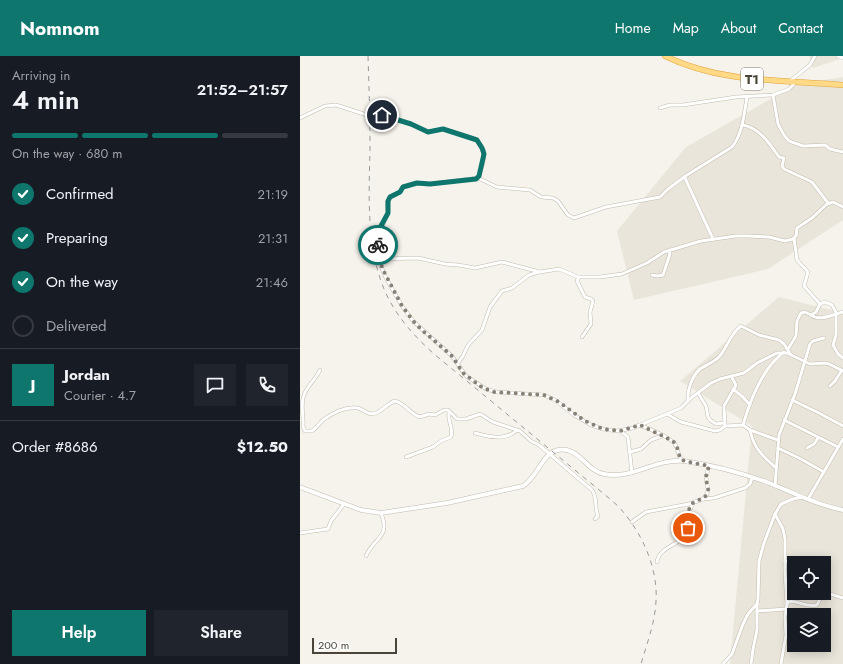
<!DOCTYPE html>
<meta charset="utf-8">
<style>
body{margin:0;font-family:Jost,sans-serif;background:#20242c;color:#f1f3f6;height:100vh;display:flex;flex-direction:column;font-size:15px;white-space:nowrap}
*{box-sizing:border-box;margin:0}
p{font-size:13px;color:#9ea1a6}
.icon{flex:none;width:22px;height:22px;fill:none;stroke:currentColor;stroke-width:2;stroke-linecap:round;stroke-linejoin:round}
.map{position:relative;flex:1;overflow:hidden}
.panel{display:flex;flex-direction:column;background:#171b24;width:300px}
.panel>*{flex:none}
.controls{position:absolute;left:487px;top:500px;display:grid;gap:8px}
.controls a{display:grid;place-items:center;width:44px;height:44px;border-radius:0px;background:#171b24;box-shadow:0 2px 10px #0003;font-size:20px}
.scale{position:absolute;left:12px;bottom:10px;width:85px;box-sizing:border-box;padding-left:4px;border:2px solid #4b4439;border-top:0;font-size:11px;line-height:14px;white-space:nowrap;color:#4b4439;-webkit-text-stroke:3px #fff;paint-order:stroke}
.pin{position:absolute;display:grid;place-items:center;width:34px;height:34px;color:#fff;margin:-17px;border:2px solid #fff;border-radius:50%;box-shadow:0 1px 4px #0007}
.courier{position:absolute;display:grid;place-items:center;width:40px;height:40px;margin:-20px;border:3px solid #0f766e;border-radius:50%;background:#fff;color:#222;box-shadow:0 1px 5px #0007}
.overview em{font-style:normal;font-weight:600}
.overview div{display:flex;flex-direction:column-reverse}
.overview{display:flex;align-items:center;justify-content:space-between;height:68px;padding:0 12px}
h1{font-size:26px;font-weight:600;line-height:30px}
.bar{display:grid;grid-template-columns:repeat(4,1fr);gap:6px 4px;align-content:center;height:48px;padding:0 12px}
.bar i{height:5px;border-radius:3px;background:#363941}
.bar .active{background:#0f766e}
.bar p{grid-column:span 4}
.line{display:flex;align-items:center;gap:10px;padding:0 12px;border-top:1px solid #363941}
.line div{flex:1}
.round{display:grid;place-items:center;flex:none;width:42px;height:42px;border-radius:0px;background:#20242c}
ol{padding:0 12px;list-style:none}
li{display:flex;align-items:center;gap:12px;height:44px}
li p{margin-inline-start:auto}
li .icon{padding:4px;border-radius:50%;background:#0f766e;color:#fff;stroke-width:4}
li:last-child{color:#9ea1a6}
li i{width:22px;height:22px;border:2px solid #363941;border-radius:50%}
.button{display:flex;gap:8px;margin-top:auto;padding:8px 12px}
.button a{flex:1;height:46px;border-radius:0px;background:#0f766e;color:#fff;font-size:16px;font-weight:600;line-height:46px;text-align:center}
.button a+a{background:#20242c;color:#f1f3f6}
header{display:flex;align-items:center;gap:24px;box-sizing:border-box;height:56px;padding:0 20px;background:#0f766e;color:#fff}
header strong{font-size:19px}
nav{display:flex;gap:22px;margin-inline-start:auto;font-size:14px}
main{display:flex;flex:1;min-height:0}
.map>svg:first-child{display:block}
.residential{fill:#eae5da;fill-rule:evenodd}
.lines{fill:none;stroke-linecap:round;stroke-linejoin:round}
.minor-casing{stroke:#c2bbae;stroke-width:4}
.tertiary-casing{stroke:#c2bbae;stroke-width:5}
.trunk-casing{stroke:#e0a43c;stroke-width:6}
.minor{stroke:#fff;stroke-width:3}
.tertiary{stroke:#fff;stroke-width:4}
.trunk{stroke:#ffd985;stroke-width:5}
.rail{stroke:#9a9a9a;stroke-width:1;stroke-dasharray:5 5;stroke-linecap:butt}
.done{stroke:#878178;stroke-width:4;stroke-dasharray:0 7.2}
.route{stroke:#0f766e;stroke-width:5}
.labels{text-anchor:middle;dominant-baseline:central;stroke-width:4;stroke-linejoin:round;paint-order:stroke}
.shield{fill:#fff;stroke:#817c74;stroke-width:1}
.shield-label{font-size:13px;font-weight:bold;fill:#4b4439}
</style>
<header>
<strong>Nomnom</strong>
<nav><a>Home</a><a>Map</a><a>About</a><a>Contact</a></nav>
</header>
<main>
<section class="panel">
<div class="overview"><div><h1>4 min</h1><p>Arriving in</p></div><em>21:52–21:57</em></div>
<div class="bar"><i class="active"></i><i class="active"></i><i class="active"></i><i></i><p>On the way · 680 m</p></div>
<ol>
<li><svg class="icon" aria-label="check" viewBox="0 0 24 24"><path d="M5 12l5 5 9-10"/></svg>Confirmed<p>21:19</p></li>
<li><svg class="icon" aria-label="check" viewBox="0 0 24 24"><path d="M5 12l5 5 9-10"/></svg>Preparing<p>21:31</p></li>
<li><svg class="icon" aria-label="check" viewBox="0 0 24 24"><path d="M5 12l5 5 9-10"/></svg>On the way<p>21:46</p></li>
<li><i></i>Delivered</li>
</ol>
<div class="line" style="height:72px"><b class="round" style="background:#0f766e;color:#fff">J</b><div><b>Jordan</b><p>Courier · 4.7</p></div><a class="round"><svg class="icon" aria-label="chat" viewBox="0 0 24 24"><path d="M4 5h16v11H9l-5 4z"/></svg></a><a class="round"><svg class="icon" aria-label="phone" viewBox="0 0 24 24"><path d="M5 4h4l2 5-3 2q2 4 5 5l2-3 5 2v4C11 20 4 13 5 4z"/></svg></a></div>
<div class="line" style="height:52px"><div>Order #8686</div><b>$12.50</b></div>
<div class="button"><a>Help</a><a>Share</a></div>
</section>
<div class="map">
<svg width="543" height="608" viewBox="0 0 543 608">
<rect width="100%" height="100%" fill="#f6f3ec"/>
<g class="residential">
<polygon points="509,0 543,0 543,2 513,12"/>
<polygon points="543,21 543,164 468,213 334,244 317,175 386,91 495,29"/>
<path d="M 479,241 L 543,257 L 543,608 L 430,608 L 452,370 L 380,325 ZM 494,507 L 524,507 L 524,537 L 494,537 ZM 494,559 L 524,559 L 524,589 L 494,589 Z"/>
</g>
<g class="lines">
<defs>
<g id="minor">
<polyline points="538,0 543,2"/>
<polyline points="490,25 510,9 515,0"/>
<polyline points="473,39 478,68 484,79 489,85 503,90 525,89 530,93 543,96"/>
<polyline points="360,52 370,49 383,49 436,41 473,39 489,33 493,29 495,26"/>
<path d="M 0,62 L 25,50 L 36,49 L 70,60 L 80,59 L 89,61 L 111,68 L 128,76 L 143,73 L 172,82 L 177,85 L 184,95 L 183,107 L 178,122 L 197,131 L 230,134 L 241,141 L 253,142 L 258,145 L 268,159 L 274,162 L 306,151 L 360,141 L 368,133 L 387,119 L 432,91 C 443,77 444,58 447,41"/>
<path d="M 442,69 C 459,71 470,88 479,101 L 484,102 L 482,110 L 484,113 L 512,126 L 528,147"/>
<polyline points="178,122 130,128 116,127 103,131 99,137 90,141 87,147 88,157 80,175 79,198 80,208 86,222 102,250 114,266 152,300 166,320 186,333 197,336 244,339 255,344 274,359 291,369 303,373 317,375 333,372 381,352 391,342 411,327 420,323 444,317 457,307 477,297 487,297 510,308 525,307 529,308 543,315"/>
<polyline points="385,122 413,183"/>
<polyline points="494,182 497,204 508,216 504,230 520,248"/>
<polyline points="79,203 118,202 145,208 158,209 175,212 202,206 240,216 259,213 278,221 300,221 322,218 347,207 364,196 401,185 436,180 448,180 469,181 485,185 493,183 496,180 497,172 512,162 527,148 533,146 543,151"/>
<polyline points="352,219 358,220 363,219 370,198 369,194"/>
<polyline points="279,221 277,225 285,241 291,243 293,245 290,256 291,268 282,281"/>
<polyline points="536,258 536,279 533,289 538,298 543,302"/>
<path d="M 511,259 C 521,266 533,258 543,256"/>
<polyline points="488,293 496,280 497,265 501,257 505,256 511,259 516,256 520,248 525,246 532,249 537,258"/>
<polyline points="158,307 163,300 166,293 169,288 182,274 190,251 202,235 212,232 229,219 239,216"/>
<path d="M 20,314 C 16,323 7,330 4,339 C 0,348 4,361 3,371 L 5,375 L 12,375 C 16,372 19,368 23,364 C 32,357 46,350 58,352 C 65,354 68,360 76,357 C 83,354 88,347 95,345 C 105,347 110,358 120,361 L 129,358 L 135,359 L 144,354 L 148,354 L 157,363 L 166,363 L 180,358 L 193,366 L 220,375 L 231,385 L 239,389 L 292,434 C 298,443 294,451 298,460 L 295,463"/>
<polyline points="530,330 535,325 542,314"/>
<polyline points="433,333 443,341 450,349"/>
<polyline points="398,337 406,350 408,361 410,364 416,368 424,367"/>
<polyline points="492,344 519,357 543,370"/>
<path d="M 388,345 C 387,334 392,320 400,313 C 406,309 414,306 419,301 C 427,292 430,278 441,270 L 459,279 L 479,284 L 484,288 L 491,299"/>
<polyline points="367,358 381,366 415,375 420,374 425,370 443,369 450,374 478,384"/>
<polyline points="484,364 538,391"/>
<path d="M 339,369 C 348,372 370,381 375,388 C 379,394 377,400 383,405"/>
<path d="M 443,369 C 450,345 462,312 484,296"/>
<polyline points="425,370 424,350 436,329 431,320"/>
<path d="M 450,374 C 454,393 462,399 476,412"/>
<polyline points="320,375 328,381 332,417"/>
<path d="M 175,377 C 189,381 206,385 217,374"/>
<polyline points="478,392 499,402 524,416"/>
<polyline points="507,392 514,388 518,382"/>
<polyline points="330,396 341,393 351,384 362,380"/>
<path d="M 106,401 L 133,391 L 141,385 L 151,381 C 154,372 147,365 149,356"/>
<polyline points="475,430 479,379 495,338 510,288 513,285 524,282"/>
<polyline points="403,443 414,442 445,432 450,428 452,422"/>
<polyline points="508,443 543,383"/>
<polyline points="475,458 483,473 485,483 485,516 487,548 485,561 486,579 481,608"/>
<polyline points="332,466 346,456 389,448 403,443 407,438 408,434 406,421 409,410"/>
<polyline points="0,477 28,473 31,465 44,448"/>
<path d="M 66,500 C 74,481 91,482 81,457"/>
<polyline points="485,505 494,507"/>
<path d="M 357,506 C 359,492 376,490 383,481 C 389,474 386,468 388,460 C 389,455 391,451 394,446"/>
<polyline points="524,536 543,542"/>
<path d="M 487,548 L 488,546 C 497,543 505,552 517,549 L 521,541 L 522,537"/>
<polyline points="457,555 486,553"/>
<polyline points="423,608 432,598 443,568 448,558 457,548 458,543 459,505 464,487 475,458 481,448 493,443 502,441"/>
<polyline points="451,608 453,593 457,574 457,548"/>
</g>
<path id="tertiary" d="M 0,431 L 61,454 L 81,457 L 147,447 L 223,430 C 237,422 243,396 258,394 C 279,390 286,415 304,418 C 332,424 356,402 384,405 C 412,409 442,417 469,427 C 494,437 517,449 543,454"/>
<path id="trunk" d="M 365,0 C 420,27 483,24 543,29"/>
</defs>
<use href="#minor" class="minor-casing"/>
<use href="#tertiary" class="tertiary-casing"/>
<use href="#trunk" class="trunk-casing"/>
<use href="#minor" class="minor"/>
<use href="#tertiary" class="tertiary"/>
<use href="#trunk" class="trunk"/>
<path class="rail" d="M 68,0 C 69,31 70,61 70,92 C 69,139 66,189 84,233 C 95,259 113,279 134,298 L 304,438 C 311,444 319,450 324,457 C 344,481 358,514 356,545 C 355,567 347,587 341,608"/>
</g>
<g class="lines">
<path class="done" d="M 78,189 L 82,212 L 102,250 L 114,266 L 123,275 L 152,300 L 163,317 L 183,332 L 194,336 L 244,339 L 259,346 L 285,365 L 303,373 L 320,375 L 340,369 L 373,385 L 377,391 L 380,402 L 384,405 L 409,410 C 408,414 406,418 406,422 C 406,428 410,432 407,438 C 404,444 399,443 394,446 C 386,452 389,464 388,472"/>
<polyline class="route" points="78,189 81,170 88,157 88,145 90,141 100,136 103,131 117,127 130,128 176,123 179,120 184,98 182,92 177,84 143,73 128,76 111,68 82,59"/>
</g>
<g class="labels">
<rect class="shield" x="441" y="12" width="22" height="22" rx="3"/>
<g class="shield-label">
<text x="452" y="23">T1</text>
</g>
</g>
</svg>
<div class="controls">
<a><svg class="icon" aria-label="locate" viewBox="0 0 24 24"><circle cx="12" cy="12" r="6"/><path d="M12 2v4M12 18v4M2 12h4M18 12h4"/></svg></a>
<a><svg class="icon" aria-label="layers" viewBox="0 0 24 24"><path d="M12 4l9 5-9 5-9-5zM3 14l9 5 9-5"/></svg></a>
</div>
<div class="scale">200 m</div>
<div class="pin" style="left:388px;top:472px;background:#ea580c"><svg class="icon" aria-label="bag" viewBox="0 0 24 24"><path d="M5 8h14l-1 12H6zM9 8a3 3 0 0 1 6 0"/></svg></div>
<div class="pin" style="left:82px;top:59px;background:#1f2937"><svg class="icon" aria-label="home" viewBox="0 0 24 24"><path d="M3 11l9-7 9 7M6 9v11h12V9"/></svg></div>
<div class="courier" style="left:78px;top:189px"><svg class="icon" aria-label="bike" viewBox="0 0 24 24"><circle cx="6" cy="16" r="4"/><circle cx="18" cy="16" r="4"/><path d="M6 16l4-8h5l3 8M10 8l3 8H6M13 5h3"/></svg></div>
</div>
</main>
